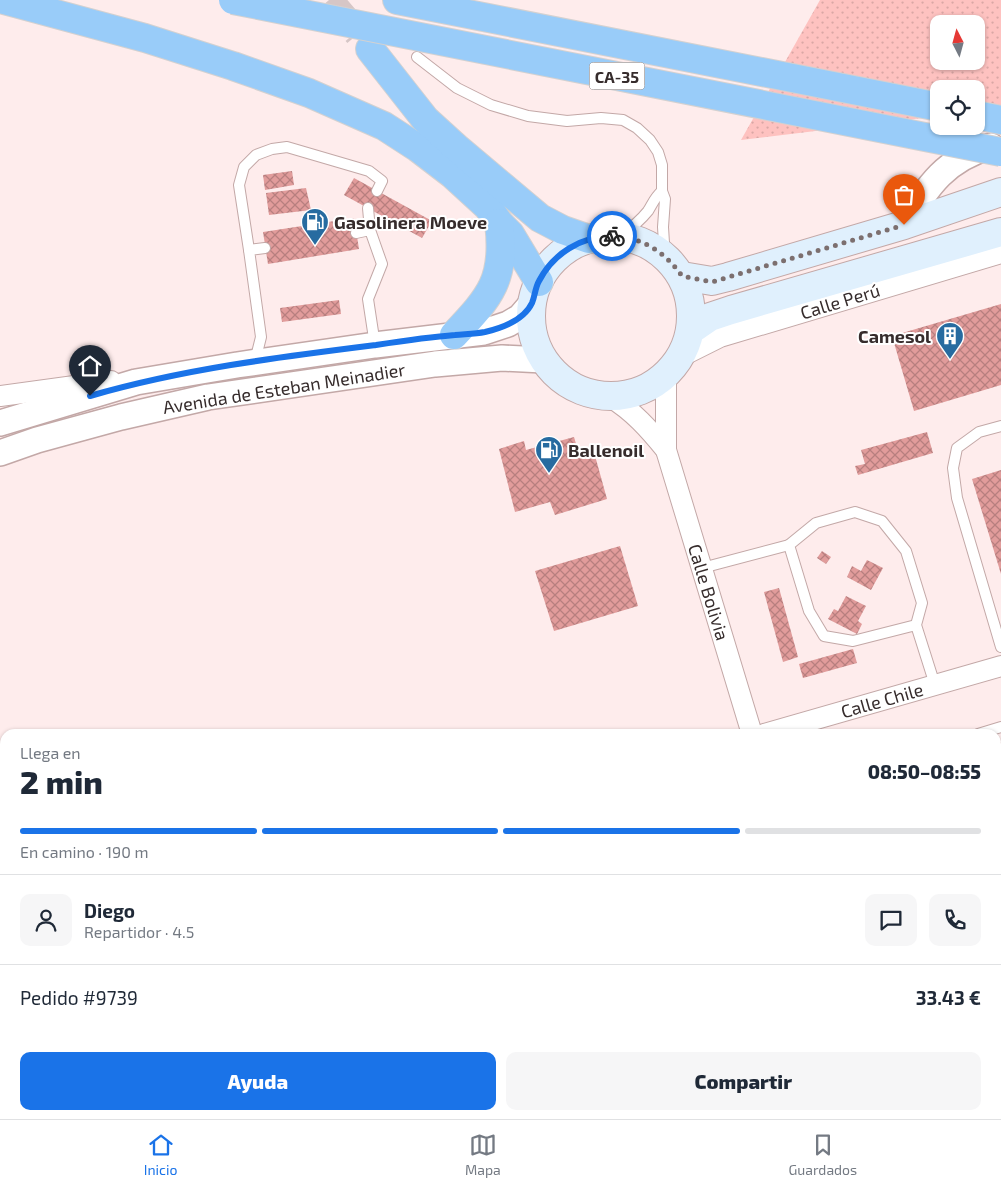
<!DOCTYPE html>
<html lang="es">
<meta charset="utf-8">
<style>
body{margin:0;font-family:"Exo 2",sans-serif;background:#f6f6f7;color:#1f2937;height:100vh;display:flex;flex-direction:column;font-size:19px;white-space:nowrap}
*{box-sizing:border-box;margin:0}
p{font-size:16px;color:#747a83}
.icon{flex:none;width:28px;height:28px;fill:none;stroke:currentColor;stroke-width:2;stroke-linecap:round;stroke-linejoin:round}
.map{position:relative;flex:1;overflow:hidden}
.side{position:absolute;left:0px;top:729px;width:1001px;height:391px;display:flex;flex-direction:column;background:#fff;border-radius:15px 15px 0 0;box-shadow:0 1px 4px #0004}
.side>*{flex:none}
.needle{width:32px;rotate:354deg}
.tools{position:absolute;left:930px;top:15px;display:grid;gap:10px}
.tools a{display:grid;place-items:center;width:55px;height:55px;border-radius:10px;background:#fff;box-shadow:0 1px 4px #0004;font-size:25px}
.pin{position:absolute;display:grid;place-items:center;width:42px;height:42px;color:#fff;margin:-51px -21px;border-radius:50% 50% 50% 0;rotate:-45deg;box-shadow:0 0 5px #0007}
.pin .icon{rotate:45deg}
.courier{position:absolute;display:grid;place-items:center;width:50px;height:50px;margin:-25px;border:4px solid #1a73e8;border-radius:50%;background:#fff;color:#222;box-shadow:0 1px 6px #0007}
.overview em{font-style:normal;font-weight:800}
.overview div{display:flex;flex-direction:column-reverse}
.overview{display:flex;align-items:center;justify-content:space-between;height:85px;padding:0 20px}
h1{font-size:32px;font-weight:800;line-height:38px}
.bar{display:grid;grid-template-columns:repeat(4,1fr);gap:8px 5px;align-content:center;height:60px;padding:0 20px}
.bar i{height:6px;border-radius:4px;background:#e0e1e3}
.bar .on{background:#1a73e8}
.bar p{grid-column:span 4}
.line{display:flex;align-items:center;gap:12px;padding:0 20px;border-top:1px solid #e0e1e3}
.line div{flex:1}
.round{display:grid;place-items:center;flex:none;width:52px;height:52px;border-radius:10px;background:#f6f6f7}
.action{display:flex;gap:10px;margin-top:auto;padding:10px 20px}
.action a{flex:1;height:58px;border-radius:10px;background:#1a73e8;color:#fff;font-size:20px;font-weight:800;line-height:58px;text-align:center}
.action a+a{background:#f6f6f7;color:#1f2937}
.dock{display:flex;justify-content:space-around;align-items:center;height:70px;border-top:1px solid #e0e1e3;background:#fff;font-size:14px;color:#747a83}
.dock a{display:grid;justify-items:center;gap:2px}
.dock .on{color:#1a73e8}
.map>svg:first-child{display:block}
.park{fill:url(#park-dots);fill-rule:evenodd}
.building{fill:url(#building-cross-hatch)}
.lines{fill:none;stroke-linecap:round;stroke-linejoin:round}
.motorway-tunnel{stroke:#d6c6c6;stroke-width:28;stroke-dasharray:28 14;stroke-linecap:butt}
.service-casing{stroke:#c3a8a7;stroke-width:12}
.minor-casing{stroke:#c3a8a7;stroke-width:22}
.tertiary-casing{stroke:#c3a8a7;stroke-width:28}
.secondary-casing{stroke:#c3a8a7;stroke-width:30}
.motorway-casing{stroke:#d3d1d1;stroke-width:30}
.service{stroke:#fff;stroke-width:10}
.minor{stroke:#fff;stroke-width:20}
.tertiary{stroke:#fff;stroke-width:25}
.secondary{stroke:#e0f0fd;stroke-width:28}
.motorway{stroke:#99ccf9;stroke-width:28}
.motorway-bridge-casing{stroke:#d3d1d1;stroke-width:30;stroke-linecap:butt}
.motorway-bridge{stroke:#99ccf9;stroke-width:28}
.done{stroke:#7c6f6f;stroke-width:5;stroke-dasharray:0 9}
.route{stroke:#1a73e8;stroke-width:6}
.labels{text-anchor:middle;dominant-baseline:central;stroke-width:4;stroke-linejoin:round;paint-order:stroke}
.shield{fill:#fff;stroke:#726b6b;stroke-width:1}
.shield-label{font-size:16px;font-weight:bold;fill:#362c2c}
.poi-label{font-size:18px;font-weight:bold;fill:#362c2c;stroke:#fff;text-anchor:start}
.street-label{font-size:18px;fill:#362c2c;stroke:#fff}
</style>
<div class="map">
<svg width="1001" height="1119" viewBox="0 0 1001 1119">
<defs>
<pattern id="park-dots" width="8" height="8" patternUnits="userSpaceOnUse" patternTransform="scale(1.25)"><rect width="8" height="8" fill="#fec2c0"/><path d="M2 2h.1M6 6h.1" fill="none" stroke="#daa7a5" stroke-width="1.8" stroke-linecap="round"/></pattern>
<pattern id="building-cross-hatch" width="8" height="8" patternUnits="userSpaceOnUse" patternTransform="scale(1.25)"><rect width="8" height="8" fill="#e19c9b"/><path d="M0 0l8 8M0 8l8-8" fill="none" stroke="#b77f7f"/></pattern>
</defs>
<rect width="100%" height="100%" fill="#feecec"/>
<path class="park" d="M 820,0 L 1001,0 L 1001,108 L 976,111 L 976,89 L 939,89 L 939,116 L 741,140 ZM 939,24 L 976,24 L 976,61 L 939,61 Z"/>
<g class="building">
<polygon points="292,171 294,185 265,190 263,175"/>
<polygon points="354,178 432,221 422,238 344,195"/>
<polygon points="306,188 311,210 269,215 266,193"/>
<polygon points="354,218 359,249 268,264 263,232"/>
<polygon points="339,300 341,314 282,322 280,308"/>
<polygon points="1001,304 1001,385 914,411 892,336"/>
<polygon points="927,432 933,453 858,475 855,466 865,464 861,450"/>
<polygon points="574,437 580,457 594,452 607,499 555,515 550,502 515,512 499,449 524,441 526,450"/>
<polygon points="1001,470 1001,574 972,479"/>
<polygon points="620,546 638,606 554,631 535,571"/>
<polygon points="822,551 831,557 826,564 817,558"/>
<polygon points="867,560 883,568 871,590 847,577 852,566 861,571"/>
<polygon points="779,588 798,657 783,662 764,592"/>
<polygon points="846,596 866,606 858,621 862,624 857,634 828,619 834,609 838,611"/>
<polygon points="853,649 857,663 803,678 799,664"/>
<polygon points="1001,742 1001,957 996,958 996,743"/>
</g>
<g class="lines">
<polyline class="motorway-tunnel" points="329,0 358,34"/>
<defs>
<g id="service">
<polyline points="417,57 457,88 491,105 528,116 567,121 601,118 623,120 637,128 650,140 658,152 662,165 662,191 665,199 663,227 664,243 668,259"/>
<polyline points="368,208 370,230"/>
<polyline points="356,233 370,230 382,264 368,299 375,345"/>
<path d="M 620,236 C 630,229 640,221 648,211 C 653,203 655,197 662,191"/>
<polyline points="249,250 239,185 244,167 256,155 272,149 287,147 369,171 382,181 377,191"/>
<polyline points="255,361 261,337 249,250 265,248"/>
<polyline points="1001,426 979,432 957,448 953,468 957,498 1001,647"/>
<polyline points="702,568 789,545"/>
<polyline points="916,625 853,641 824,636 809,611 789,545 816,523 855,512 882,521 906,551 922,603 916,625 935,685"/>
<polyline points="978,734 1001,727"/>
<polyline points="996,969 1001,968"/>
</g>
<g id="minor">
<polyline points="682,356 720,337 1001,253"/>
<polyline points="666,376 666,450 752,734"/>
<polyline points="0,396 111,381"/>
<path d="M 610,397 C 633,411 649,429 666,450"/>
<polyline points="764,734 1001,666"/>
<polyline points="0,964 5,962"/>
<polyline points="867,1115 868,1119"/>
</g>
<g id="tertiary">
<path d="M 904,225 C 929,185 944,160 991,146"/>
<polyline points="0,423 136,382 237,365 375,345 484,332 508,324 520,317 532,303"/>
<polyline points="0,453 37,440 121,417 208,397 435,364 502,358 543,360"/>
</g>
<g id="secondary">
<circle cx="611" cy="316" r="80"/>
<polyline points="682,276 712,281 728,277 904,225 1001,192"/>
<polyline points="691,330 710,317 731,310 1001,232"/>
</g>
<g id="motorway">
<polyline points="4,0 145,38 233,66 309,93 384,126 418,148 452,174 488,207 499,223 510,234 539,282"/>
<polyline points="397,0 939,107"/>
<polyline points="370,49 425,119 458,149 540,218 563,230 589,239"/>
<polyline points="976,115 1001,120"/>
<path d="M 454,335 C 491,296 506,279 499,223"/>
</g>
</defs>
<use href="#service" class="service-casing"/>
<use href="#minor" class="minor-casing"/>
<use href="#tertiary" class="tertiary-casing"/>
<use href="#secondary" class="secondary-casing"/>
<use href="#motorway" class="motorway-casing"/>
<use href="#service" class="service"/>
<use href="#minor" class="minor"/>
<use href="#tertiary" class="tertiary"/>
<use href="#secondary" class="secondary"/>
<use href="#motorway" class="motorway"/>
<defs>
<polyline id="motorway-bridge" points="233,0 1001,152"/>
</defs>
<use href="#motorway-bridge" class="motorway-bridge-casing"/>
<use href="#motorway-bridge" class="motorway-bridge"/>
</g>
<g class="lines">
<path class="done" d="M 612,236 C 642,237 665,252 682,276 L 712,282 L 904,225"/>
<path class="route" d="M 90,396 C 183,369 280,357 376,345 C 402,341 429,337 455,335 C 465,334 475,334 485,332 C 502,328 524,320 532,303 C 535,296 535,288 539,281 C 553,254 581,236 612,236"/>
</g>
<defs>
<symbol id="fuel-pin" viewBox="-11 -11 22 30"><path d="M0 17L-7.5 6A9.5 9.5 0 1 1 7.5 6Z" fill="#276ba0" stroke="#fff"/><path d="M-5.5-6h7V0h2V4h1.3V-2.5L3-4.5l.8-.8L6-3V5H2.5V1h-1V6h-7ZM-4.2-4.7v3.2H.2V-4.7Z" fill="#fff"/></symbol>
<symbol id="building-pin" viewBox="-11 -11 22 30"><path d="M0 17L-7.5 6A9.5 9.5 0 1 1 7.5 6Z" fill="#276ba0" stroke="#fff"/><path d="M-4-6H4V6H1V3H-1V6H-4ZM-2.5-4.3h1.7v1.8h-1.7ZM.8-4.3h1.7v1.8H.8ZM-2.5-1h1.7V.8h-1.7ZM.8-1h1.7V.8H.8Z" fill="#fff"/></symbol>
</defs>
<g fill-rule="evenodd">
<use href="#fuel-pin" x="299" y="206" width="32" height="43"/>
<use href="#building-pin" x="934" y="320" width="32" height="43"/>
<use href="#fuel-pin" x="533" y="434" width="32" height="43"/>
</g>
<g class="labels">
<rect class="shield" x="589.5" y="62.5" width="55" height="27" rx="4"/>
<g class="shield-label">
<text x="617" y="76">CA-35</text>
</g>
<g class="poi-label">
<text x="334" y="222">Gasolinera Moeve</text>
<text x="931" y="336" text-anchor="end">Camesol</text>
<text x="568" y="450">Ballenoil</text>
</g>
<g class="street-label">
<text transform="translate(840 301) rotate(-17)">Calle Perú</text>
<text transform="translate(284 388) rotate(-9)">Avenida de Esteban Meinadier</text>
<text transform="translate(709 592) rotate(73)">Calle Bolivia</text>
<text transform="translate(882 700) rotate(-16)">Calle Chile</text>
</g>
</g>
</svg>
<div class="tools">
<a><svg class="needle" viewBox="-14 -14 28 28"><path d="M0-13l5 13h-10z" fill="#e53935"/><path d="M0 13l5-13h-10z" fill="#747a83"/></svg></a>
<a><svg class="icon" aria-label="locate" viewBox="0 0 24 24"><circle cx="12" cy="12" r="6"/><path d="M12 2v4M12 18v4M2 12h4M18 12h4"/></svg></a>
</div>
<div class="pin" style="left:904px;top:225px;background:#ea580c"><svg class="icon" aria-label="bag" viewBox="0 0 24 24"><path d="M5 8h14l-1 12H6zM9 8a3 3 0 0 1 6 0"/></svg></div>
<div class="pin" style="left:90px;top:396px;background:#1f2937"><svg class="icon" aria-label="home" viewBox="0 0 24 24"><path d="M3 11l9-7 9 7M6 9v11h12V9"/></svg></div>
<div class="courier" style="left:612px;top:236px"><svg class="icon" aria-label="bike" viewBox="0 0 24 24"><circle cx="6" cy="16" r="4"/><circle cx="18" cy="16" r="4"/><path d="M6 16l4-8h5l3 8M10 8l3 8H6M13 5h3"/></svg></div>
<section class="side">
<div class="overview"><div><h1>2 min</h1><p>Llega en</p></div><em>08:50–08:55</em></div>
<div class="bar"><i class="on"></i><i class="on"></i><i class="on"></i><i></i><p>En camino · 190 m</p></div>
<div class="line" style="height:90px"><a class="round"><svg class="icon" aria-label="person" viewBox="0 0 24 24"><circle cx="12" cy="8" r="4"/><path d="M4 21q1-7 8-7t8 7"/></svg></a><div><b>Diego</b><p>Repartidor · 4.5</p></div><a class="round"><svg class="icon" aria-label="chat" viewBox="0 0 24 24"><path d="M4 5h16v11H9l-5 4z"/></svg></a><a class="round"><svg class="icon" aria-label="phone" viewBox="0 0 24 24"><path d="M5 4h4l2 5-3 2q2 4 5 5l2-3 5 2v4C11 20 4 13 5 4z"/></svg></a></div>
<div class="line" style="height:65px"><div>Pedido #9739</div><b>33.43 €</b></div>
<div class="action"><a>Ayuda</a><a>Compartir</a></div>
</section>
</div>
<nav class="dock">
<a class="on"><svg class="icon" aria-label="home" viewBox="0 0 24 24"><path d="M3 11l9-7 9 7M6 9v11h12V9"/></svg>Inicio</a>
<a><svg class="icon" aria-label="map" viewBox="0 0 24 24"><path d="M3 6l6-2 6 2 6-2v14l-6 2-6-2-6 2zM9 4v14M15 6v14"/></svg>Mapa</a>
<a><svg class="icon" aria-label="saved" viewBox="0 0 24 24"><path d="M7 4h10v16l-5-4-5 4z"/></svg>Guardados</a>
</nav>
